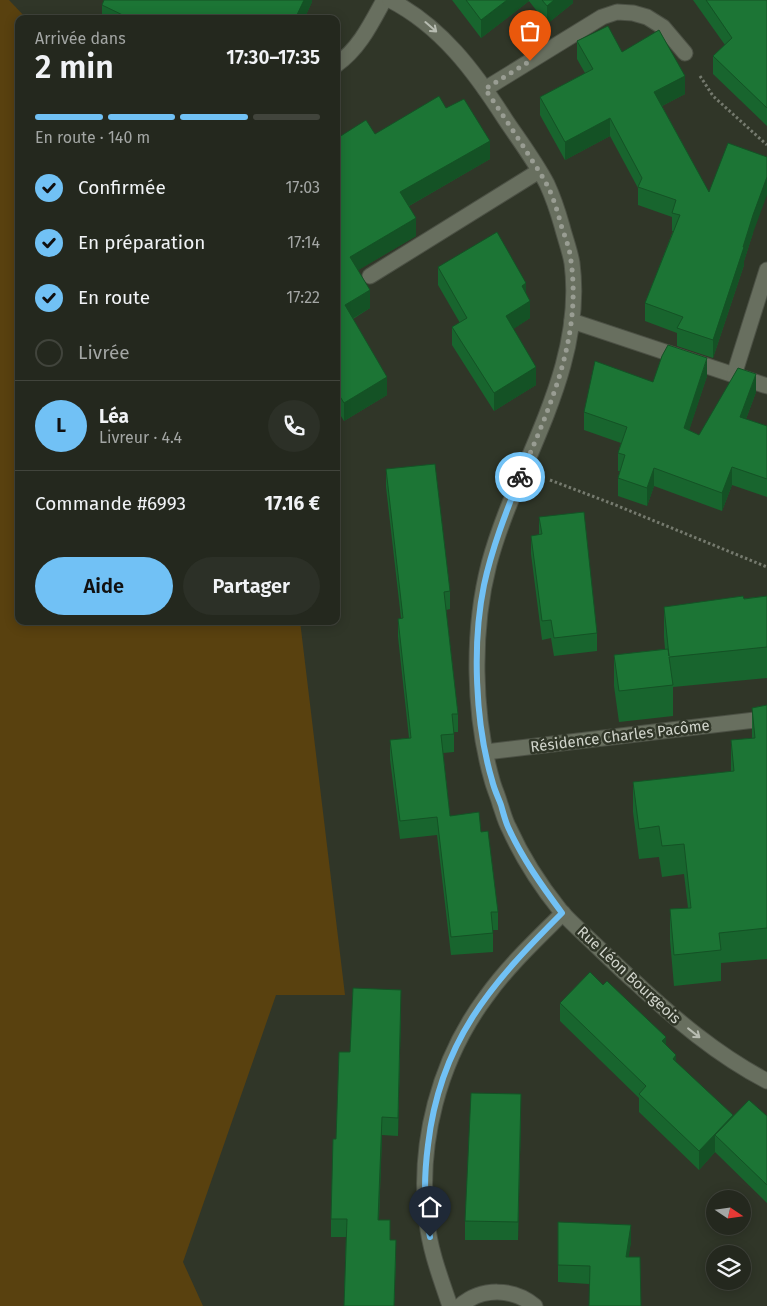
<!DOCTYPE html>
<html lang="fr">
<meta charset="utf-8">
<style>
body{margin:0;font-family:"Fira Sans",sans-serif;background:#2c3027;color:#f1f3f6;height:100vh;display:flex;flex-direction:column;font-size:19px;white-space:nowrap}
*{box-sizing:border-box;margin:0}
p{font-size:16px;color:#a3a6a4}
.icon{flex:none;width:28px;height:28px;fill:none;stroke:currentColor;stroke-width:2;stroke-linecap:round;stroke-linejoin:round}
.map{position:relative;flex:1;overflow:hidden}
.details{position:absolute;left:15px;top:15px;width:325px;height:610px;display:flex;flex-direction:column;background:#24281e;border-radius:10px;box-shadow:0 2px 12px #0003,0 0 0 1px #41443c}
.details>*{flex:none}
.needle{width:32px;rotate:103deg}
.controls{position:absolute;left:706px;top:1190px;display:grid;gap:10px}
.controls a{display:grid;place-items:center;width:45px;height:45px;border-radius:50%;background:#24281e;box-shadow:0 2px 12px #0003,0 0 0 1px #41443c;font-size:25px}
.pin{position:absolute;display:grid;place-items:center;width:42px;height:42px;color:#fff;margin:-51px -21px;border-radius:50% 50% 50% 0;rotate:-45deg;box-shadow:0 0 5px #0007}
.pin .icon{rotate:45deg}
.courier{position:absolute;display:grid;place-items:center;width:50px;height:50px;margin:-25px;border:4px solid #71c1f5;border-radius:50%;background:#fff;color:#222;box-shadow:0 1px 6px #0007}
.headline em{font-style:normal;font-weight:600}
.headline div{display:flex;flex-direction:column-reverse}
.headline{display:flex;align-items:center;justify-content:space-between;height:85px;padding:0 20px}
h1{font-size:32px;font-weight:600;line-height:38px}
.bar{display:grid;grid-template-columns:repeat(4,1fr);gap:8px 5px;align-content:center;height:60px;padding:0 20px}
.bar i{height:6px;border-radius:4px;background:#41443c}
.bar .active{background:#71c1f5}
.bar p{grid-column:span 4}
.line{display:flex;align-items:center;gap:12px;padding:0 20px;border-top:1px solid #41443c}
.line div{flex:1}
.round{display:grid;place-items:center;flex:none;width:52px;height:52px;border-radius:26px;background:#2c3027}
ol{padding:0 20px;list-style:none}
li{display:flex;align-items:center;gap:15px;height:55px}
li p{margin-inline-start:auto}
li .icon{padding:5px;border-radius:50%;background:#71c1f5;color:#111;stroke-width:4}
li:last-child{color:#a3a6a4}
li i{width:28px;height:28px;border:2px solid #41443c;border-radius:50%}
.action{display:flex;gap:10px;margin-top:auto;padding:10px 20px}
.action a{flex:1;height:58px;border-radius:30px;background:#71c1f5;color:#111;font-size:20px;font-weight:600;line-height:58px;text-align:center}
.action a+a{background:#2c3027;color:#f1f3f6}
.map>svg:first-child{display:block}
.green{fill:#59410f}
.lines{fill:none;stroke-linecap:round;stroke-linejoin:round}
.lane-casing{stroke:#4c5145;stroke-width:17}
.street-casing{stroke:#4c5145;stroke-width:17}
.path{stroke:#757a6e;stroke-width:3;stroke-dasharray:2.5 2.5;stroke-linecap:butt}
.lane{stroke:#686f5f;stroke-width:15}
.street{stroke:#686f5f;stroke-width:15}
.wall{fill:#18652e}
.shaded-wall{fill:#145225}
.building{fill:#1c7535;stroke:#145225}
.oneway{stroke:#b7bcb1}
.done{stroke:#999d93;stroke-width:5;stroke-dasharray:0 9}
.route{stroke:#71c1f5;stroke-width:6}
.labels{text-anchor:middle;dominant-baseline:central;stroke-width:5;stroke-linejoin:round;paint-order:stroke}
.street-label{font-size:15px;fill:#d1d5cc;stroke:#303628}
</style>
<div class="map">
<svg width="767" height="1306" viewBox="0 0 767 1306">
<rect width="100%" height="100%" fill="#303628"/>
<polygon class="green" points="0,0 9,0 27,19 19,19 19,621 300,621 345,995 276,995 183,1262 203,1306 0,1306"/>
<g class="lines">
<defs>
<path id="lane" d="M 336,65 C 359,49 371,24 384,0"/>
<g id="street">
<path d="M 390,0 C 441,26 475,72 505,119 C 519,140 535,161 547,184 C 553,197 558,212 562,226 C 565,238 570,251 572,263 C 586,371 516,463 489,564 C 472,630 473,714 492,780 C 494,788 498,796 500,804 C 503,812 505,821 509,828 C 522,857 540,885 560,910 C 568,920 578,928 587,937 C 603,952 618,967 634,981 C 675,1019 717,1055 767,1081"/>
<polyline points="485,89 602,17 617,12 633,13 647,17 663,27 685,53"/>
<polyline points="370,276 539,171"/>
<polyline points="572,321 767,386"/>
<polyline points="734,375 767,270"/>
<polyline points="486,752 755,720"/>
<path d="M 450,1306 C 441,1279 430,1251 427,1222 C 417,1144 439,1060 486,997 C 508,966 536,940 563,913"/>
<path d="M 460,1306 C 482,1287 513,1288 535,1306"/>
</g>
</defs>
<use href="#lane" class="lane-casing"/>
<use href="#street" class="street-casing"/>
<g class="path">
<polyline points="700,76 713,96 767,145"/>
<polyline points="550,480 613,504 767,567"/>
</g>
<use href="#lane" class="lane"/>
<use href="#street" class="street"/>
</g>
<g class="wall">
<polygon points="312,0 312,2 304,19 102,19 102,5"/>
<polygon points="452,0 573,0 573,3 547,24 529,1 481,38"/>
<polygon points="693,0 767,0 767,126 713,74 713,56 725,45"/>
<polygon points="577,41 622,52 685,94 662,106 709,192 753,233 744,261 744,265 713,358 677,346 677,333 645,321 645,303 673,231 672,231 672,217 638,205 638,188 610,136 565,160 540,115 540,97 585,73 577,59"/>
<polygon points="446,108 490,159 409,206 416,236 358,270 370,308 353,319 387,395 344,421 336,408 336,139 375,134"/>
<polygon points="438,267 526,293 530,318 513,329 536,385 494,411 452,345 452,327 460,323 438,285"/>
<polygon points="707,376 689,430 699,435 756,392 746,419 767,426 767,497 732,485 722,511 654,486 647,506 618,496 618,478 620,471 618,471 618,453 621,443 584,430 584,412 653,382"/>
<polygon points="386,469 450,591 450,609 446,610 458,714 458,732 454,732 454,752 443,753 450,816 481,832 498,912 498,930 493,930 493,952 451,955 437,835 400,839 390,759 390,740 409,738 398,637 398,619 401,618 386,487"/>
<polygon points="539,517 597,633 597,651 554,656 551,638 542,640 531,554 531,536 539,535"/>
<polygon points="767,596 767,678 673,687 673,716 619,722 614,686 614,655 665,649 664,637 664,607"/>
<polygon points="767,705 767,959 721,963 721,981 674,986 670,940 670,909 688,908 684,874 662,877 659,857 639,859 633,812 633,782 731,772 731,740 752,738 752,708"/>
<polygon points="603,985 666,1045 676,1062 733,1117 767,1116 767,1203 715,1152 699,1170 639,1112 639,1098 560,1021 560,1003"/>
<polygon points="401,1008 398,1136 382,1135 379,1220 390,1240 396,1259 394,1306 344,1306 346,1237 331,1237 331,1219 336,1139 350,1052"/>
<polygon points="521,1113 518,1240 465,1240 465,1221"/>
<polygon points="558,1222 631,1242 628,1257 589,1284 558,1282"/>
</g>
<g class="shaded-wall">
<polygon points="304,0 312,0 312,2 304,19 295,19"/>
<polygon points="507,0 529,0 529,1 481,38 481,20"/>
<polygon points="554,0 573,0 573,3 547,24 547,6"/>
<polygon points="685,76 685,94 654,110 654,92"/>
<polygon points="610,118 610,136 565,160 565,142"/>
<polygon points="490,141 490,159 400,211 400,192"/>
<polygon points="767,177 767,195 753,233 744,261 744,265 713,358 713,340 753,215"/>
<polygon points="416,218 416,236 350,275 350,257"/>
<polygon points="526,283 526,301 522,286"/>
<polygon points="370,290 370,308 345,323 345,305"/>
<polygon points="530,301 530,318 506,334 506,316"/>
<polygon points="707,358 707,376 684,446 684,428"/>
<polygon points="536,367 536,385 494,411 494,393"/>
<polygon points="756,374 756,392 740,435 740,417"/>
<polygon points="387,377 387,395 344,421 344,403"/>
<polygon points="732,467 732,485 722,511 722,493"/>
<polygon points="654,468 654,486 647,506 647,488"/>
<polygon points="401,990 401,1008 398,1136 398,1118"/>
<polygon points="666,1037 666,1056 662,1041"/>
<polygon points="676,1055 676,1073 673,1059"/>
<polygon points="521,1094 521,1113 518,1240 518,1222"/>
<polygon points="733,1115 733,1133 715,1135 715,1152 699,1170 699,1151"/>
<polygon points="382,1117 382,1135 378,1238 378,1220"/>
<polygon points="631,1225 631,1242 626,1275 626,1257"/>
</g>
<g class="building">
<polygon points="104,0 304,0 295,19 276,19 271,16 271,19 131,19 102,5"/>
<polygon points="466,0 507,0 481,20"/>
<polygon points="542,0 554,0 547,6"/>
<polygon points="706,0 767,0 767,108 713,56 732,38"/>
<polygon points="608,26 622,52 659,30 685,76 654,92 709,192 728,143 767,157 767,177 753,215 743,247 744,247 713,340 677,328 683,317 645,303 680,215 672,213 676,200 638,187 642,178 610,118 565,142 540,97 593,69 577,41"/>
<polygon points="439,96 446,108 464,99 490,141 400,192 416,218 350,257 370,290 345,305 387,377 344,403 336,390 336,172 338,172 336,170 336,139 366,120 375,134"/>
<polygon points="497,232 526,283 522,286 530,301 506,316 536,367 494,393 452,327 467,318 438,267"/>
<polygon points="668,345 707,358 684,428 699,435 738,368 756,374 740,417 767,426 767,479 732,467 722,493 654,468 647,488 618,478 625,455 618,453 627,427 584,412 595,361 653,382 662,356"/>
<polygon points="435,464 450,591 444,592 458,714 452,714 454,734 441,735 450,816 479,812 481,832 488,831 498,912 491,912 493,933 451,937 437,817 400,821 390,740 411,738 398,619 403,618 386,469"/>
<polygon points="584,512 597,633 554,638 551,620 542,621 531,536 542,534 539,517"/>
<polygon points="743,596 744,599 767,596 767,647 669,657 673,685 619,691 614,655 668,649 669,656 664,607"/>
<polygon points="767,705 767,928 719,933 721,950 674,955 670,909 691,908 684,844 662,846 659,826 639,829 633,782 734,771 731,740 755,738 752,708"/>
<polygon points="590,972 603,985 607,981 666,1037 662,1041 676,1055 673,1059 733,1115 699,1151 639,1094 646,1086 560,1003"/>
<polygon points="353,988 401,990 398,1118 382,1117 378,1220 390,1220 390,1240 396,1240 394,1306 344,1306 347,1219 331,1219 333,1139 336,1139 339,1052 350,1052"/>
<polygon points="471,1093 521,1094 518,1222 465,1221"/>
<polygon points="749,1100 767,1116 767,1185 715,1135"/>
<polygon points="558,1222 631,1225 626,1257 640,1257 641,1306 589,1306 590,1266 558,1265"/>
</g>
<defs><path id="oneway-shaft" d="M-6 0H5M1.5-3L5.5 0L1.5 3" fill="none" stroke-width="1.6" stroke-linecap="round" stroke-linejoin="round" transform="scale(1.25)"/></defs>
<g class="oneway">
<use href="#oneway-shaft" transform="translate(431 27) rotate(41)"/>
<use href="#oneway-shaft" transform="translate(694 1033) rotate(38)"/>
</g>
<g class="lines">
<path class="done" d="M 520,477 C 549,409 582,338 571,261 C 570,250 566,239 562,228 C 558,214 554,198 547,185 C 541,173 532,161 525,149 C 512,129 499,109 485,89 L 530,61"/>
<path class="route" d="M 430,1237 C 423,1206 424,1176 428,1145 C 440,1041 491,984 562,913 C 542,886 522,858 508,827 C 505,820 503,812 501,805 C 498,797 494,789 492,780 C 475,723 472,643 484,585 C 492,548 506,512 520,477"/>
</g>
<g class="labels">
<g class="street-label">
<text transform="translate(620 736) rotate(-7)">Résidence Charles Pacôme</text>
<text transform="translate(629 975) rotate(43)">Rue Léon Bourgeois</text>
</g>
</g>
</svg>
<div class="controls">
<a><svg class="needle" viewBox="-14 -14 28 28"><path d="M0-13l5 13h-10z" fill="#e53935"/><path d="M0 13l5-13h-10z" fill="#a3a6a4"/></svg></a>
<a><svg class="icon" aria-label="layers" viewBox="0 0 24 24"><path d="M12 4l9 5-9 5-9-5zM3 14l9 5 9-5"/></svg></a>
</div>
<div class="pin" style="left:530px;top:61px;background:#ea580c"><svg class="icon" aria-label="bag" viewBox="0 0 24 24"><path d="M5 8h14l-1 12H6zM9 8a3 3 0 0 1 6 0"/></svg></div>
<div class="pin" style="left:430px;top:1237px;background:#1f2937"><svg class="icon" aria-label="home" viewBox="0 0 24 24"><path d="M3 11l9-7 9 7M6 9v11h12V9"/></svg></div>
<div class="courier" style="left:520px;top:477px"><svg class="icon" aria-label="bike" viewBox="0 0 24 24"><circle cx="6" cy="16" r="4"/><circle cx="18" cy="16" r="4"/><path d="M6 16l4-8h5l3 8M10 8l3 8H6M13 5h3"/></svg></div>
<section class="details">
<div class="headline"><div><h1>2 min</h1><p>Arrivée dans</p></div><em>17:30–17:35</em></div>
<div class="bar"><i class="active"></i><i class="active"></i><i class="active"></i><i></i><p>En route · 140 m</p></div>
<ol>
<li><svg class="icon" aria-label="check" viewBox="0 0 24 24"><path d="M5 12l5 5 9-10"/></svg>Confirmée<p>17:03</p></li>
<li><svg class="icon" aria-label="check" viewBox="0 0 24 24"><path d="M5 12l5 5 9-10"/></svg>En préparation<p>17:14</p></li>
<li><svg class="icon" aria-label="check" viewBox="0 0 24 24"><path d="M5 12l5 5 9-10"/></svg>En route<p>17:22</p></li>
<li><i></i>Livrée</li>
</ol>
<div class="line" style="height:90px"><b class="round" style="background:#71c1f5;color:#111">L</b><div><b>Léa</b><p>Livreur · 4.4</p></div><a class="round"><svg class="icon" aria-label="phone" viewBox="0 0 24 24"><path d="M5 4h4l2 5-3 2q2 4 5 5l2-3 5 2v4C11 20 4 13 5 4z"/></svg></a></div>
<div class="line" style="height:65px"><div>Commande #6993</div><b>17.16 €</b></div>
<div class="action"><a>Aide</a><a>Partager</a></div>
</section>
</div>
